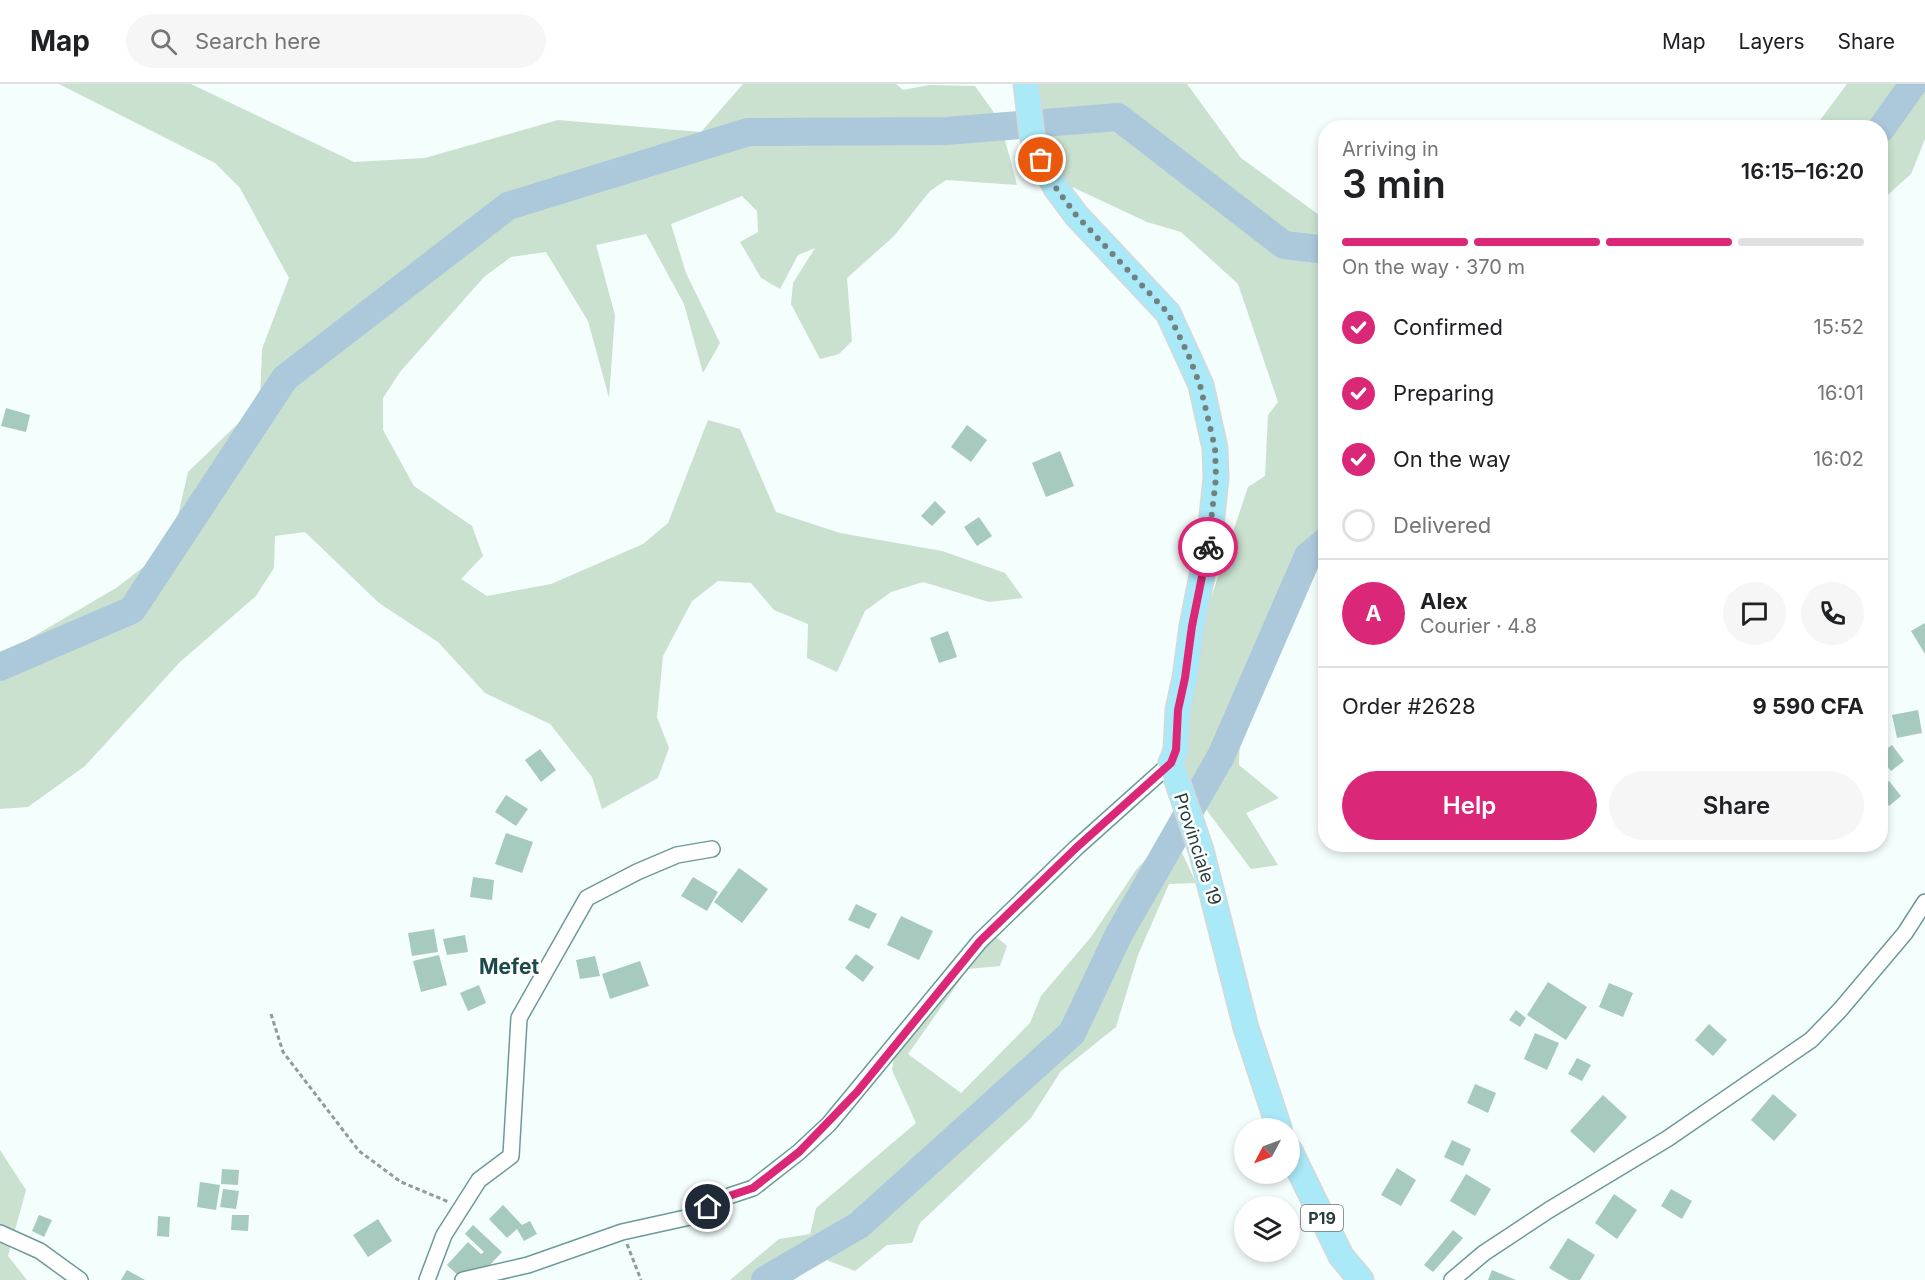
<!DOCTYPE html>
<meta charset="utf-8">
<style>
body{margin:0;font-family:Inter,sans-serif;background:#f6f6f6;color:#202124;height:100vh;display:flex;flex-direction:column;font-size:22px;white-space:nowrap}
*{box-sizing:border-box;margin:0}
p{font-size:20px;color:#757577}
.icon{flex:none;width:33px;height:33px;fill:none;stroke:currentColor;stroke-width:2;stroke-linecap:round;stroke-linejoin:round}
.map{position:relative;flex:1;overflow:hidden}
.sheet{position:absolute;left:1318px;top:36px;width:570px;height:732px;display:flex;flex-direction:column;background:#fff;border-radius:24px;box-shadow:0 3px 9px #0003}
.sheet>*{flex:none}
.needle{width:39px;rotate:229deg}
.fabs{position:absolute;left:1234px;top:1034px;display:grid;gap:12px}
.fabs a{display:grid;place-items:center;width:66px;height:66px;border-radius:50%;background:#fff;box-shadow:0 3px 9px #0003;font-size:30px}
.pin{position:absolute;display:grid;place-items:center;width:51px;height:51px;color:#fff;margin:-26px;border:3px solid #fff;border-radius:50%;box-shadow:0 2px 6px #0007}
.courier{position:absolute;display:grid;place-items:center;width:60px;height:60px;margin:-30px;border:4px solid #db2777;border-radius:50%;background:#fff;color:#222;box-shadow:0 2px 8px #0007}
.summary em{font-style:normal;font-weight:600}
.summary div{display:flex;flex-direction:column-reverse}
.summary{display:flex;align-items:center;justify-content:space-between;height:102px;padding:0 24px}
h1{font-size:39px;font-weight:600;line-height:45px}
.bar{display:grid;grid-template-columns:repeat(4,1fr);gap:9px 6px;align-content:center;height:72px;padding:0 24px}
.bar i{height:8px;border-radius:4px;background:#e0e0e0}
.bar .current{background:#db2777}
.bar p{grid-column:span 4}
.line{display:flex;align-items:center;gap:15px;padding:0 24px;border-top:2px solid #e0e0e0}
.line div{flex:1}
.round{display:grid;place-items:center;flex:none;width:63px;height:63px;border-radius:32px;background:#f6f6f6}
ol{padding:0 24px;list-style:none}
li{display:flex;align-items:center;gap:18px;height:66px}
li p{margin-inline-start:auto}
li .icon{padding:6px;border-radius:50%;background:#db2777;color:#fff;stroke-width:4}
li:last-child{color:#757577}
li i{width:33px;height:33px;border:3px solid #e0e0e0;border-radius:50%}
.primary-button{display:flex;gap:12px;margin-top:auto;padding:12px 24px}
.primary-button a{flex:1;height:69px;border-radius:36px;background:#db2777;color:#fff;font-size:24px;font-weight:600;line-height:69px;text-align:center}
.primary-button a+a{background:#f6f6f6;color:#202124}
header{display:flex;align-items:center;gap:36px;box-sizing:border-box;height:84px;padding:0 30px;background:#fff;border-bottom:2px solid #e0e0e0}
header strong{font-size:28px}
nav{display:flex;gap:33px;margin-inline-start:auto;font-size:21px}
.search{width:420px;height:54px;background:#f6f6f6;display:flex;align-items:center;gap:15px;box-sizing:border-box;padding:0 21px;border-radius:33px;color:#757577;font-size:22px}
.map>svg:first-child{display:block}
.green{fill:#cae1cf}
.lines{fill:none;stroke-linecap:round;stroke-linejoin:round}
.river{stroke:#acc8db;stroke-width:28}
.building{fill:#a7cabe}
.minor-casing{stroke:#6c9a99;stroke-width:18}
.primary-casing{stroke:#d4d8d8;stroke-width:27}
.path{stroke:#8e9c9c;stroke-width:3;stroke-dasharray:4.5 3;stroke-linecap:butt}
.minor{stroke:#fff;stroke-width:15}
.primary{stroke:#aae9f8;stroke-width:24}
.done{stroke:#718180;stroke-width:6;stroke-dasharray:0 10.8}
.route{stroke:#db2777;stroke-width:8}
.labels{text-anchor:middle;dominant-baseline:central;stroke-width:5;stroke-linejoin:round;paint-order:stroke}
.shield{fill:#fff;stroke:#6a7777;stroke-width:1.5}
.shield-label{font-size:16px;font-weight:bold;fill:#2a3d3d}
.street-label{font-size:18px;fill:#2a3d3d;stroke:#fff}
.quarter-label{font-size:21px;font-weight:bold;fill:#1c4a49;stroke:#fff}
</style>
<header>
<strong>Map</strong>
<div class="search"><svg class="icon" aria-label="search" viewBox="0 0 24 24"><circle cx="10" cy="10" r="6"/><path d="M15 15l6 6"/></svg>Search here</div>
<nav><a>Map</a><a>Layers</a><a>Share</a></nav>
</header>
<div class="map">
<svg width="1925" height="1196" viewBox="0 0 1925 1196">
<rect width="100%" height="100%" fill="#f4fefd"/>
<g class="green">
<polygon points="59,0 191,0 354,78 425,74 558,36 701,48 743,0 896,0 903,6 929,1 975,2 1000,37 1017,101 946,96 930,107 894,152 847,194 852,257 839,270 820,275 791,220 793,199 815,164 798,171 780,205 761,194 740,158 758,148 757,127 742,112 671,140 686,189 720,259 703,289 684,220 646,150 596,161 615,231 609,314 588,237 546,168 511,173 484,193 400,288 383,314 383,346 414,402 472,442 483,472 461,495 487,512 551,500 643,460 668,439 708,336 740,345 776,428 840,449 942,467 1005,489 1023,514 989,518 923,498 891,508 865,527 837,588 807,574 808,540 774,526 751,499 718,497 692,517 663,572 657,633 669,664 658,694 602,725 592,693 550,640 485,609 438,558 379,519 305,448 275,452 274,484 256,512 180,578 85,682 28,723 0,725 0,572 116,504 171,462 188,388 260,318 262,265 289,194 240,104 215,79"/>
<polygon points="1036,0 1187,0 1241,74 1326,136 1326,450 1321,466 1242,596 1239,681 1279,714 1246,729 1278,781 1251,785 1199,716 1172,656 1197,556 1248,403 1265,392 1268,331 1278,318 1238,200 1181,148 1147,138 1068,101 1040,54"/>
<polygon points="1847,0 1925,0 1925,55 1911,90 1881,117 1881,44 1815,43"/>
<polygon points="1172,747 1196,799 1169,800 1138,871 1116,943 1061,987 1031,1034 920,1139 912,1159 887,1161 855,1187 824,1175 794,1196 730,1196 779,1155 810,1150 816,1124 916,1039 892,986 897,952 994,851 1007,862 1000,882 968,885 908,970 961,1009 1030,939 1041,912 1091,853 1136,786"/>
<polygon points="0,1066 26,1106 8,1172 27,1196 0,1196"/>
</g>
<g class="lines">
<g class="river">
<polyline points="1881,45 1913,0"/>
<polyline points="0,583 132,526 285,294 508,122 748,48 946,47 1118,33 1284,161 1326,166"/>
<polyline points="765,1196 859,1141 1072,949 1119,850 1221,672 1308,472 1326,457"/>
</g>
</g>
<g class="building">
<polygon points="6,324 30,331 26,348 1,342"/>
<polygon points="967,341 987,356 971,378 951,363"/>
<polygon points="1060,367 1074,402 1046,413 1032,379"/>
<polygon points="935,417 946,428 932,442 921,432"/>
<polygon points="979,433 992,452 977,462 964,443"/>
<polygon points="1925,539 1925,570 1911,547"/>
<polygon points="948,547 957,573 939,579 930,554"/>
<polygon points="1918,626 1922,649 1897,654 1892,631"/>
<polygon points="1892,661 1904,677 1891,687 1881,675 1881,669"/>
<polygon points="540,665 556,686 541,698 525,676"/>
<polygon points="1889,697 1901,712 1889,722 1881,712 1881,703"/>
<polygon points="506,711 528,725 516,742 495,728"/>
<polygon points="506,749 533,758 522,789 495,780"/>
<polygon points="739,784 768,805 742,839 714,818"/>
<polygon points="473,793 494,796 492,816 470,813"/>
<polygon points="693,793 718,808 707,827 681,812"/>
<polygon points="856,820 877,830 869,845 848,836"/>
<polygon points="901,832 933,847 919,876 887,861"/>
<polygon points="434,845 438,868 412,872 408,849"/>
<polygon points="465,851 468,868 447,871 443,855"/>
<polygon points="856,870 874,883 863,898 845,884"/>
<polygon points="439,871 447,901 421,908 413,877"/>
<polygon points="595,872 600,892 580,895 576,876"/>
<polygon points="640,877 649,902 610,915 602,890"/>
<polygon points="1548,898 1587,923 1566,956 1527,931"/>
<polygon points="1609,899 1633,909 1623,933 1599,923"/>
<polygon points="479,901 486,919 468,927 460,909"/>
<polygon points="1516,926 1526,934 1520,943 1509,936"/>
<polygon points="1709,940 1727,956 1713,972 1695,956"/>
<polygon points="1535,949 1559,959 1547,986 1524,975"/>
<polygon points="1577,974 1591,981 1582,997 1568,990"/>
<polygon points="1475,1000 1496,1009 1488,1029 1467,1019"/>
<polygon points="1773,1010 1797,1031 1774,1057 1751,1036"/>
<polygon points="1603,1011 1627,1033 1594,1069 1570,1047"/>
<polygon points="1452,1056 1471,1065 1463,1082 1444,1073"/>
<polygon points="1397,1084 1416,1096 1401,1122 1381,1111"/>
<polygon points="222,1085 239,1086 238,1101 221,1100"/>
<polygon points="1466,1090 1491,1105 1475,1132 1450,1117"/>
<polygon points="200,1098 220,1101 216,1126 197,1123"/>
<polygon points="223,1105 239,1107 236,1125 220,1123"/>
<polygon points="1671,1105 1692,1117 1682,1135 1661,1122"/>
<polygon points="1614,1110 1637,1126 1617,1155 1595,1139"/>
<polygon points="503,1121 522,1141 530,1137 537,1150 524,1157 517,1145 507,1154 489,1135"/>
<polygon points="39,1131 52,1136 44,1153 32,1147"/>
<polygon points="232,1131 249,1131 248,1147 231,1146"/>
<polygon points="158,1132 170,1133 169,1153 157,1152"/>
<polygon points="378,1135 392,1157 368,1173 353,1151"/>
<polygon points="473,1141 502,1168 476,1196 463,1196 447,1181 468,1158 481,1170 484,1168 465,1150"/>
<polygon points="1453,1146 1463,1154 1433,1188 1424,1181"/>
<polygon points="1568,1154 1595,1171 1580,1196 1569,1196 1549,1184"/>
<polygon points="127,1186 145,1196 121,1196"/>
<polygon points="1492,1186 1516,1196 1488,1196"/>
</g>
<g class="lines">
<defs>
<g id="minor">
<polyline points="0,1149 40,1167 80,1196"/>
<polyline points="427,1196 444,1151 479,1096 511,1072 519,934 587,814 637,788 677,771 712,765"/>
<polyline points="463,1196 528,1181 622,1148 690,1133 726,1113 753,1104 799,1068 829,1040 980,857 1076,764 1171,679"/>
<polyline points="1452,1196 1484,1169 1549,1126 1667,1055 1811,956 1840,926 1905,849 1925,818"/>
</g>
<g id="primary">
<polyline points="1026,0 1032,51 1041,76 1056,104 1076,131 1168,229 1201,301 1215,364 1216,394 1210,451 1192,542 1185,594 1178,626 1176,666 1171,679 1201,766 1246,944 1279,1044"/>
<polyline points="1290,1067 1341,1172 1361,1196"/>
</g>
</defs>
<use href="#minor" class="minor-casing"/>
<use href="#primary" class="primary-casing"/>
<g class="path">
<polyline points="271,930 283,968 359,1067 401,1098 449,1118"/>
<polyline points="627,1160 641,1196"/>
</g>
<use href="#minor" class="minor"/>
<use href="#primary" class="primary"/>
</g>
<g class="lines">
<polyline class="done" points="1041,76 1056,104 1076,131 1168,229 1188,270 1200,301 1215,364 1216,394 1208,463"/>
<polyline class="route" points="708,1123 726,1113 753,1104 799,1068 857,1008 980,857 1076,764 1171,679 1176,666 1178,626 1185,594 1192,542 1208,463"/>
</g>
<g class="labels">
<rect class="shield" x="1301" y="1121" width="42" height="26" rx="4.5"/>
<g class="shield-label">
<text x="1322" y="1134">P19</text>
</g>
<g class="street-label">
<text transform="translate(1198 765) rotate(72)">Provinciale 19</text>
</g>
<g class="quarter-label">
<text x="509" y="882">Mefet</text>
</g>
</g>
</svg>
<div class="fabs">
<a><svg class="needle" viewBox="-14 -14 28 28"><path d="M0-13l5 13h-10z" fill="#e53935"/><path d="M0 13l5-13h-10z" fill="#757577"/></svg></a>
<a><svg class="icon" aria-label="layers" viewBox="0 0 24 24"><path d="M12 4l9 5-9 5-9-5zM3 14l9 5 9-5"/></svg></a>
</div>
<div class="pin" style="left:1041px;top:76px;background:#ea580c"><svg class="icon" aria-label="bag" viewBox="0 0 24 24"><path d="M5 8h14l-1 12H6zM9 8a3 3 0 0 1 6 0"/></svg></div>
<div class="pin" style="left:708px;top:1123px;background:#1f2937"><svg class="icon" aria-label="home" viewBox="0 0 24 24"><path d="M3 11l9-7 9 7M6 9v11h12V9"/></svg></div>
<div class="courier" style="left:1208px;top:463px"><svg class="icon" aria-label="bike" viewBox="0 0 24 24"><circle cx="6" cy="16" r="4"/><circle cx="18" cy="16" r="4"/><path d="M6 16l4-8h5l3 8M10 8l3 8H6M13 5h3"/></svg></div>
<section class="sheet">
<div class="summary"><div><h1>3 min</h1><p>Arriving in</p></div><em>16:15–16:20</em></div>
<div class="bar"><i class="current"></i><i class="current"></i><i class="current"></i><i></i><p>On the way · 370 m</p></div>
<ol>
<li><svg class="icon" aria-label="check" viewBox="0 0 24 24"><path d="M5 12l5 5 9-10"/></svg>Confirmed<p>15:52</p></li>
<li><svg class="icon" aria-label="check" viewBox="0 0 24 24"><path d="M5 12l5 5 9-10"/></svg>Preparing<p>16:01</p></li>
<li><svg class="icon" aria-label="check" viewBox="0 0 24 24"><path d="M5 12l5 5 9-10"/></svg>On the way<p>16:02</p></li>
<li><i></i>Delivered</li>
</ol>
<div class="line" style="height:108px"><b class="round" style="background:#db2777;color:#fff">A</b><div><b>Alex</b><p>Courier · 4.8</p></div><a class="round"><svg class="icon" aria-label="chat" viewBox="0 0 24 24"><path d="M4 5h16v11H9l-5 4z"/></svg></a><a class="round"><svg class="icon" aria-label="phone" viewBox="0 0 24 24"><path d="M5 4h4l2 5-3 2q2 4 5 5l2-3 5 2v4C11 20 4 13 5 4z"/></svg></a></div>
<div class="line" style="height:78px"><div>Order #2628</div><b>9 590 CFA</b></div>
<div class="primary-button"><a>Help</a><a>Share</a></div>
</section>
</div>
